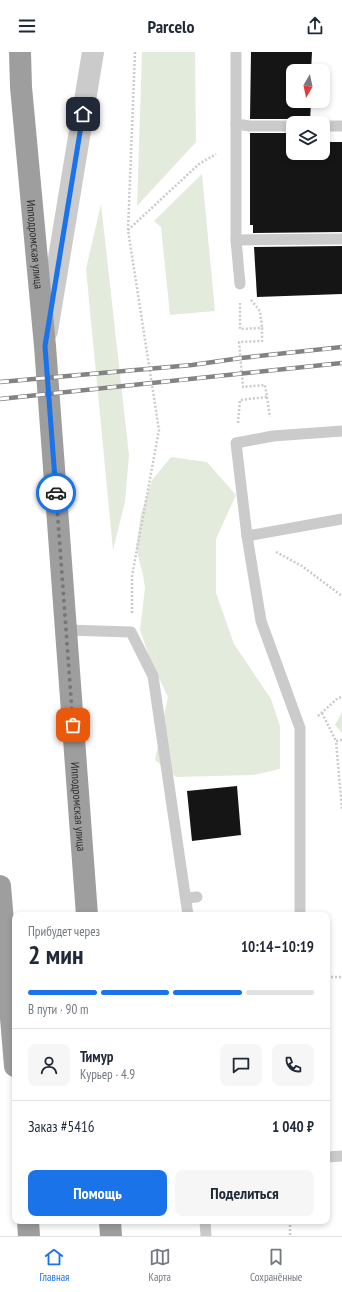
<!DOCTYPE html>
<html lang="ru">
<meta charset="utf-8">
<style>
body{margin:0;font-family:"PT Sans Narrow",sans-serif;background:#f6f6f7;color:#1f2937;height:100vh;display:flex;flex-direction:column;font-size:15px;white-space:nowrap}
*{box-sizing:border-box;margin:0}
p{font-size:13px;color:#747a83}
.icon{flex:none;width:22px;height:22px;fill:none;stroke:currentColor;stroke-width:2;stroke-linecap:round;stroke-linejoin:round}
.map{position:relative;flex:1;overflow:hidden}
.details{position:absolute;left:12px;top:860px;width:318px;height:312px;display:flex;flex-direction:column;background:#fff;border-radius:8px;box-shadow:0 2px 6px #0003}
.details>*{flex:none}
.needle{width:26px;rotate:189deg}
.buttons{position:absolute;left:286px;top:12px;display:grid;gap:8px}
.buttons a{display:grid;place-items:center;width:44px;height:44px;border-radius:8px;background:#fff;box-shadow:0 2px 6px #0003;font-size:20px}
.pin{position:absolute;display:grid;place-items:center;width:34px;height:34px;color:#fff;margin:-17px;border-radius:8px;box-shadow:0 2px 6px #0006}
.courier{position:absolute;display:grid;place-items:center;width:40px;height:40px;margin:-20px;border:3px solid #1a73e8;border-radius:50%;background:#fff;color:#222;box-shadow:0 1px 5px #0007}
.headline em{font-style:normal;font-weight:600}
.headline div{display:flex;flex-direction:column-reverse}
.headline{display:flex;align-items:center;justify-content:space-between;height:68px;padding:0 16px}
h1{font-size:26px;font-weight:600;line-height:30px}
.bar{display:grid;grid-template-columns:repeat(4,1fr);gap:6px 4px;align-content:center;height:48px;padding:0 16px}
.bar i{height:5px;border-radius:3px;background:#e0e1e3}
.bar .current{background:#1a73e8}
.bar p{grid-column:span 4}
.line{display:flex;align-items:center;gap:10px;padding:0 16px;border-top:1px solid #e0e1e3}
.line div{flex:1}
.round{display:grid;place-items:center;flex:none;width:42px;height:42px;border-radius:8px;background:#f6f6f7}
.cta{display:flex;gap:8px;margin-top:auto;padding:8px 16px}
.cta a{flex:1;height:46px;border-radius:8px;background:#1a73e8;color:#fff;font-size:16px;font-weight:600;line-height:46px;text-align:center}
.cta a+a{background:#f6f6f7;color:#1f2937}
header{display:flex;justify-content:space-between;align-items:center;height:52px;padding:0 16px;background:#fff;font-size:18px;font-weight:600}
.menu{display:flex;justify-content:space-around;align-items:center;height:56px;border-top:1px solid #e0e1e3;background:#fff;font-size:11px;color:#747a83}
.menu a{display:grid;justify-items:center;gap:2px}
.menu .current{color:#1a73e8}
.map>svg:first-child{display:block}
.green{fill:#e3ebdd}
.building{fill:#151515}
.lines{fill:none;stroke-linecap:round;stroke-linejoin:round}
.path{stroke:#cbcbcb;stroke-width:2.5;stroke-dasharray:2 2;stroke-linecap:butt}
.service{stroke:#cbcbcb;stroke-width:11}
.tertiary{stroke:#cbcbcb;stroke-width:22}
.trunk{stroke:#9e9e9e;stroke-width:22}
.rail-casing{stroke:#838383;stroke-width:4.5}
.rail{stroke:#fff;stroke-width:3;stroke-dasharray:9;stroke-linecap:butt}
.done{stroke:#777;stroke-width:4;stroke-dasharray:0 7.2}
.route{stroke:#1a73e8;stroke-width:5}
.labels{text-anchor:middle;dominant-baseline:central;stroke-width:4;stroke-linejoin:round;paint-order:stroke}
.street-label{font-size:12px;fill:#2e2e2e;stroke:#fff}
</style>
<header><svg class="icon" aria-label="menu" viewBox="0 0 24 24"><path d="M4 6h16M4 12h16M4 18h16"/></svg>Parcelo<svg class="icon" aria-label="share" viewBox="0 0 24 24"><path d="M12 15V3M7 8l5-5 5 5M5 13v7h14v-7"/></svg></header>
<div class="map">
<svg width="342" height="1184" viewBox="0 0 342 1184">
<rect width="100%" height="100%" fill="#fff"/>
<g class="green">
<polygon points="142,0 195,0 196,90 137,154"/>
<polygon points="202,122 215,259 170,263 161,175 154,169"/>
<polygon points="101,152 129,403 125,450 113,498 86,217"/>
<polygon points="171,405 207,410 236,443 216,487 216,541 234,592 271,647 280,674 280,717 254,723 176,725 155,708 168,645 150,607 140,578 145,536 143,523 136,496 141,462 152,428"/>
<polygon points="342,660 342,681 335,673"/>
</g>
<g class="building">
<polygon points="251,0 312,0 311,19 293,19 293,49 311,49 310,71 299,71 297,68 293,67 250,67"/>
<polygon points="250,81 293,81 293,101 323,101 323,90 342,90 342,180 253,181 253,173 250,173"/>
<polygon points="342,194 342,242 257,245 254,195"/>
<polygon points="237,734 241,783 192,789 187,739"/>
</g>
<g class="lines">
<g class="path">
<polyline points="128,178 199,112 216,102"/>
<polyline points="251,248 260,259 262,276"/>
<polyline points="267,345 270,365"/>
<polyline points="238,371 240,348 267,345 265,333 243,335 239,290 262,289 262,276 240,277 240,251"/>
<polyline points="276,500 302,514 342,544"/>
<polyline points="132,561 132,524 159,378 128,178 135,0"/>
<polyline points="322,661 336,689"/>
<polyline points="318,664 338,646 342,645"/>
<polyline points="342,688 336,689 342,758"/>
<polyline points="327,925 342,925"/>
<polyline points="290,1169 290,1184"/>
</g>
<g class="service">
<polyline points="236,0 236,188 240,232"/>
<polyline points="236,72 250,74 293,74"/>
<polyline points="323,74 342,74"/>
<polyline points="236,188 342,187"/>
<polyline points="247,484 342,467"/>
<polyline points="66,578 131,580 153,624 188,863"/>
<polyline points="186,846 197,845"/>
<polyline points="300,863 300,676 261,569 247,484 236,391 273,384 342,379"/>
<polyline points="327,1105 342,1104"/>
<polyline points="205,1169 206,1184"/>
</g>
<polyline class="tertiary" points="47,279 93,0"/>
<g class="trunk">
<path id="s1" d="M 20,0 L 21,35 L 45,294 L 87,863"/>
<polyline points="0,834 15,1014"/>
<polyline points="28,1169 29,1184"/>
<polyline points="110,1169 111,1184"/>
</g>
<defs>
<g id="rail">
<polyline points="0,330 192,313 241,306 342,295"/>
<polyline points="0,347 342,311"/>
</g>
</defs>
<use href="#rail" class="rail-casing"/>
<use href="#rail" class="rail"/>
</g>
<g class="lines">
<polyline class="done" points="56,441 73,673"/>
<polyline class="route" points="56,441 45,294 83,62"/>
</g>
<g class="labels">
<g class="street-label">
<text stroke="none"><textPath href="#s1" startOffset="193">Ипподромская улица</textPath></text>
<text stroke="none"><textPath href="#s1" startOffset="757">Ипподромская улица</textPath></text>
</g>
</g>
</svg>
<div class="buttons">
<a><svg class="needle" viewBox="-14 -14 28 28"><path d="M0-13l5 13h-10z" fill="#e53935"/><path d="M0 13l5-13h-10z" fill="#747a83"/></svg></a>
<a><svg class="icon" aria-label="layers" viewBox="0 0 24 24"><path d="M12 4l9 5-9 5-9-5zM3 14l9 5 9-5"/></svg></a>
</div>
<div class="pin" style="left:73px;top:673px;background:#ea580c"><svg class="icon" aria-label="bag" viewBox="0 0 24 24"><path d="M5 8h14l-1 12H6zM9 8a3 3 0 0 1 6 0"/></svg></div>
<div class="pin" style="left:83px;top:62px;background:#1f2937"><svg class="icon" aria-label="home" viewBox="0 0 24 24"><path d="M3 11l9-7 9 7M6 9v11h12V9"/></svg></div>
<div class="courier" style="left:56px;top:441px"><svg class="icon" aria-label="car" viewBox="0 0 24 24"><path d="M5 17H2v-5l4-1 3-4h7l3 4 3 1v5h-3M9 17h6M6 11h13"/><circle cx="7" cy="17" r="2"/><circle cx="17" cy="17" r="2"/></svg></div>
<section class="details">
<div class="headline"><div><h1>2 мин</h1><p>Прибудет через</p></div><em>10:14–10:19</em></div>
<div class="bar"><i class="current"></i><i class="current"></i><i class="current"></i><i></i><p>В пути · 90 m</p></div>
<div class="line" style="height:72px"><a class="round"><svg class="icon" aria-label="person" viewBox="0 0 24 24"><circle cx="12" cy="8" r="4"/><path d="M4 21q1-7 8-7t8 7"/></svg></a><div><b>Тимур</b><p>Курьер · 4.9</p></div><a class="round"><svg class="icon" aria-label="chat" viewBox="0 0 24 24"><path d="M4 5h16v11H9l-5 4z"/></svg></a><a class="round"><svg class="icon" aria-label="phone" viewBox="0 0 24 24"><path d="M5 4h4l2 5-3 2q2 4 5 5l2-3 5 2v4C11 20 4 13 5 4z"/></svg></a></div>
<div class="line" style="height:52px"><div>Заказ #5416</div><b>1 040 ₽</b></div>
<div class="cta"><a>Помощь</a><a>Поделиться</a></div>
</section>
</div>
<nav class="menu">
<a class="current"><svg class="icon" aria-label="home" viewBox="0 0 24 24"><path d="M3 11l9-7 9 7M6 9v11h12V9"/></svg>Главная</a>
<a><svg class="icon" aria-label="map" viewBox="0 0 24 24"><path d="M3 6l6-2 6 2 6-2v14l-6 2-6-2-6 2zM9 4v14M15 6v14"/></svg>Карта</a>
<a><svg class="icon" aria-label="saved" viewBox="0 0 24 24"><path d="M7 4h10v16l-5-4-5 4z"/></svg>Сохранённые</a>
</nav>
